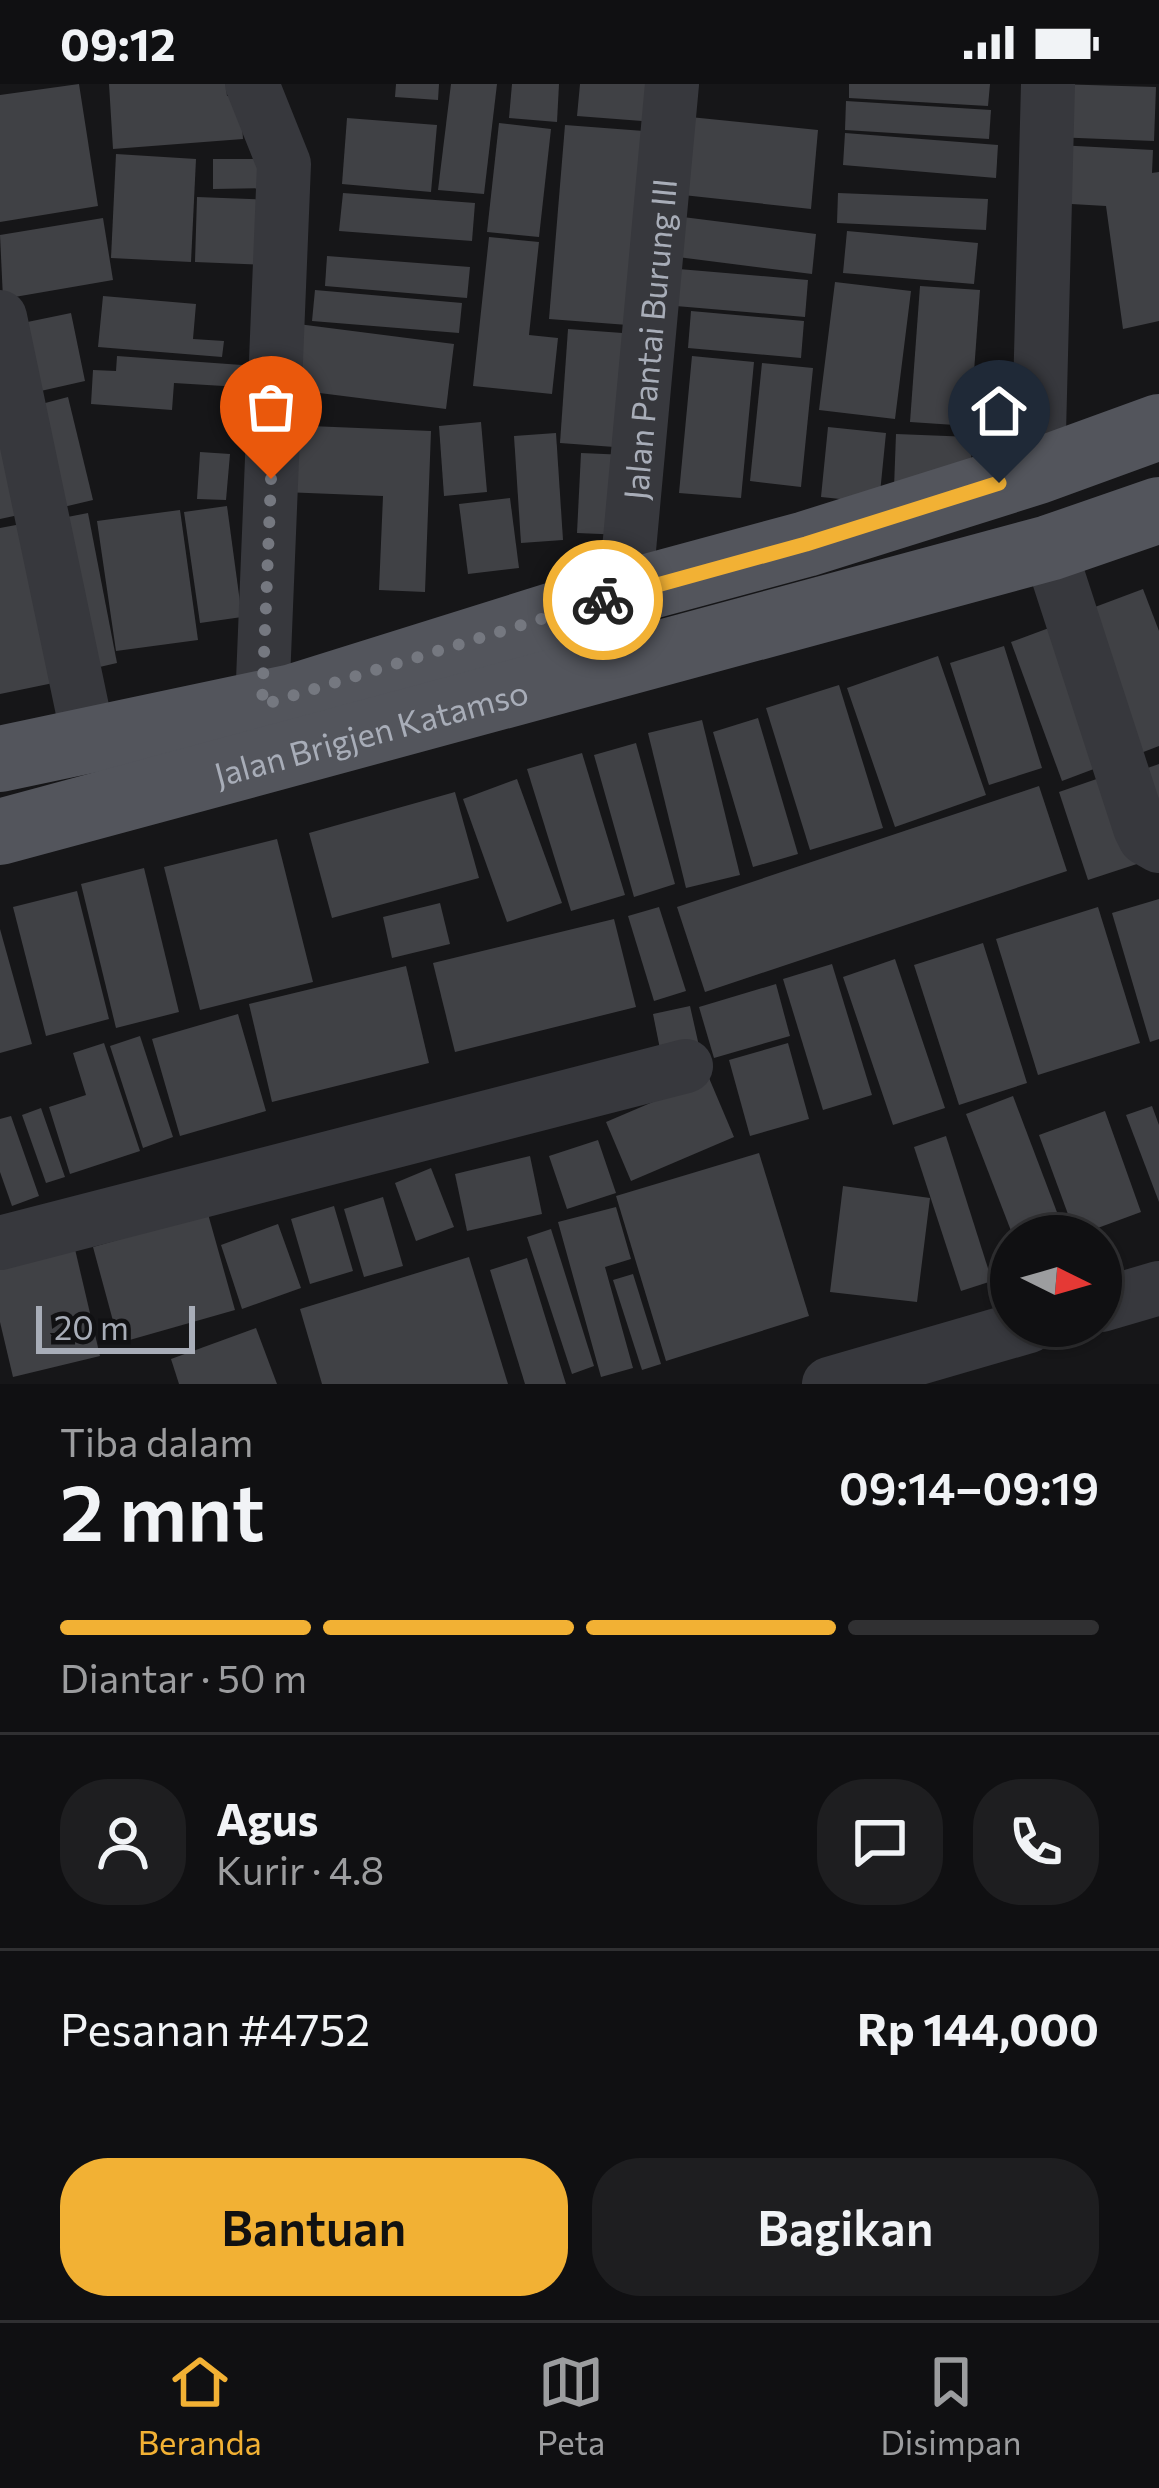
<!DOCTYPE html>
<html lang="id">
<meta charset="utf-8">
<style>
body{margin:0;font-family:Commissioner,sans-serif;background:#1e1e20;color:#f1f3f6;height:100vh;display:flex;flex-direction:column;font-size:45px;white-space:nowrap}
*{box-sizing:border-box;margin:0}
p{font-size:39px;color:#9c9d9f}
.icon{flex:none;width:66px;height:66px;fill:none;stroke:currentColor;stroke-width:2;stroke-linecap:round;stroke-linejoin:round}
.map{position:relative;height:1300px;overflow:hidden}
.drawer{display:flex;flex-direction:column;background:#101012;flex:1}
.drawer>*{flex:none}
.needle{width:78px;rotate:95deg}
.fabs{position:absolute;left:990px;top:1131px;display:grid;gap:24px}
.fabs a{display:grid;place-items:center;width:132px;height:132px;border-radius:50%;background:#101012;box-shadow:0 3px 9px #0004,0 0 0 3px #303032;font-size:60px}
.scale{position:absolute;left:36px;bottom:30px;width:159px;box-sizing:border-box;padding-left:12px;border:6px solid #a8adb8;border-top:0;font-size:33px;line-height:42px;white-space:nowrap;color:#a8adb8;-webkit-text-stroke:9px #111113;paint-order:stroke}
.pin{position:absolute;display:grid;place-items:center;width:102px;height:102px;color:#fff;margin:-123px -51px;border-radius:50% 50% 50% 0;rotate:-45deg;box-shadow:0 0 12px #0007}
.pin .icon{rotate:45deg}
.courier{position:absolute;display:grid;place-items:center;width:120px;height:120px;margin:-60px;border:9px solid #f2b134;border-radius:50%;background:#fff;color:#222;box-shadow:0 3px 15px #0007}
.summary em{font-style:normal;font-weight:600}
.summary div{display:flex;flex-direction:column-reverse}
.summary{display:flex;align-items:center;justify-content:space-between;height:204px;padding:0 60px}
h1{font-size:78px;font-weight:600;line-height:90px}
.bar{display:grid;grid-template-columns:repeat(4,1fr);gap:18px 12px;align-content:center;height:144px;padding:0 60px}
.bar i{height:15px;border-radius:9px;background:#303032}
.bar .active{background:#f2b134}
.bar p{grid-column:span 4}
.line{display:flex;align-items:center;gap:30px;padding:0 60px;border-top:3px solid #303032}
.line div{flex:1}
.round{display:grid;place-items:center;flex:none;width:126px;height:126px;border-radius:48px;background:#1e1e20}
.primary-button{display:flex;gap:24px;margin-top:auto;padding:24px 60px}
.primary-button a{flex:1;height:138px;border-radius:48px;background:#f2b134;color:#111;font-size:48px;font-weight:600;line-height:138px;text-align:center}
.primary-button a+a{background:#1e1e20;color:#f1f3f6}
.status{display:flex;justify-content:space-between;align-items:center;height:84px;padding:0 60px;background:#101012;direction:ltr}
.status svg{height:33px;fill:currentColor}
.dock{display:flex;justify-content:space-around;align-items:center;height:168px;border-top:3px solid #303032;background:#101012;font-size:33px;color:#9c9d9f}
.dock a{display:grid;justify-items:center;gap:6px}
.dock .active{color:#f2b134}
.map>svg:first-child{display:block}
.building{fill:#404145}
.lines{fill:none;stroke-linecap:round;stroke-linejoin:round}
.minor{stroke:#37383d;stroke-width:54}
.major{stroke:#53555c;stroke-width:66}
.done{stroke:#757880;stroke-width:12;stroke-dasharray:0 21.6}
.route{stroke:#f2b134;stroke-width:15}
.labels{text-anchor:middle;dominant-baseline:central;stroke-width:10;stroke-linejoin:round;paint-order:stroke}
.street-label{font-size:33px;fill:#a8adb8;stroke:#111113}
</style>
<div class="status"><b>09:12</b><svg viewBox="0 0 49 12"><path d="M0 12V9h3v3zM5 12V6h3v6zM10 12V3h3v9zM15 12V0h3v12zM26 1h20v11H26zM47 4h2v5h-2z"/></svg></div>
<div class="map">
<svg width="1159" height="1300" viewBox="0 0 1159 1300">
<rect width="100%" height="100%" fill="#161618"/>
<g class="building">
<polygon points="79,0 98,122 0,138 0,11"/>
<polygon points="109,0 226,0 227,12 240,10 243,55 113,65"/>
<polygon points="396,0 439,0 438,16 395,13"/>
<polygon points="451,0 497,0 484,110 438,106"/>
<polygon points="512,0 559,0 557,38 509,34"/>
<polygon points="580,0 658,0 655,38 577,32"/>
<polygon points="849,0 990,0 988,22 849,14"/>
<polygon points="1055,0 1156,3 1154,57 1053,53"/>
<polygon points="846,17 991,26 989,55 845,46"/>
<polygon points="690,33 818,46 811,125 683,111"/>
<polygon points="347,34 437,41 431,108 342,100"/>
<polygon points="499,39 551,45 539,153 487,148"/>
<polygon points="565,41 657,48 641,242 549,235"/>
<polygon points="845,49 998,61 996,94 843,81"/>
<polygon points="1057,61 1153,66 1152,89 1159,88 1159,237 1123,245 1106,122 1054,119"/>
<polygon points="116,70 196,75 191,178 111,174"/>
<polygon points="213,75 279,75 279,104 213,105"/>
<polygon points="343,109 475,119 472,157 339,147"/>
<polygon points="838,109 988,115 986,146 837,139"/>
<polygon points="197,113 273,116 271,181 195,178"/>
<polygon points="667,131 816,150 812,190 662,171"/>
<polygon points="103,134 113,196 3,215 0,151"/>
<polygon points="847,147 978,159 974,200 843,189"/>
<polygon points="489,153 539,158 529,251 558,254 552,310 473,302"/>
<polygon points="327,172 470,183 467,214 325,202"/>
<polygon points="667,184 808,196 805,233 664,221"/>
<polygon points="835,198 911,207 895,335 819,326"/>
<polygon points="920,202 980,206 970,342 910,338"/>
<polygon points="315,206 462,219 459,249 312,237"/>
<polygon points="103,212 196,220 193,255 224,257 222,273 98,263"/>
<polygon points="691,227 804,237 801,274 688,264"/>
<polygon points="71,229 85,297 23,311 8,242"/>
<polygon points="298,240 454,260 446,325 288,305"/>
<polygon points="568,245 636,250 628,364 560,359"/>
<polygon points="117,272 242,281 240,303 174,299 172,326 91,320 93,286 116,287"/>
<polygon points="692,272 754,278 741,414 679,409"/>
<polygon points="762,279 813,284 801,403 750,397"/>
<polygon points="0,304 28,429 0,435"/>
<polygon points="68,313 93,416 55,425 30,323"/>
<polygon points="481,338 487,408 444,412 439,342"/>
<polygon points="286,341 431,347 425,508 379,506 383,412 283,408"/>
<polygon points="828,343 886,349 879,419 821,413"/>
<polygon points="556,349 563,456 521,459 514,352"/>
<polygon points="896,350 972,353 970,406 894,404"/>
<polygon points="200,368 230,370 226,416 197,415"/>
<polygon points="581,369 627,371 624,451 577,449"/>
<polygon points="510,414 519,484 468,490 459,420"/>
<polygon points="227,422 242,533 200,539 184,428"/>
<polygon points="180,426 198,556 116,567 97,437"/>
<polygon points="88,429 117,579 82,587 52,436"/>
<polygon points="32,438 63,597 0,610 0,444"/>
<polygon points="1143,505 1159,547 1159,662 1133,672 1079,529"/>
<polygon points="1057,541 1107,680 1062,697 1011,558"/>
<polygon points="1004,562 1042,684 989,701 950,579"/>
<polygon points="938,572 986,711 895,743 847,604"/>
<polygon points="839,601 883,744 810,766 766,624"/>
<polygon points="758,634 798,770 753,783 713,648"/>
<polygon points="702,636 740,791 686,804 648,649"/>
<polygon points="636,659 675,800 634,813 594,671"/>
<polygon points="582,669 625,811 571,827 527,685"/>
<polygon points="1159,680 1159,732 1142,686"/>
<polygon points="1114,689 1143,778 1088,796 1059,708"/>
<polygon points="517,695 562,819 507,838 463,715"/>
<polygon points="1039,702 1067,787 705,908 677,823"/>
<polygon points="455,708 479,794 332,834 309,749"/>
<polygon points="277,755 313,898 200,926 164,783"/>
<polygon points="144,784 179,928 116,944 81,800"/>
<polygon points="77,807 109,935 46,952 13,823"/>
<polygon points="1159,815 1159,955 1150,958 1112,829"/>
<polygon points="440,819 450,860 392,874 383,833"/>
<polygon points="659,823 686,907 654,917 628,832"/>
<polygon points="1098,823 1140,959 1038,991 996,855"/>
<polygon points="614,835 636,923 455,968 433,879"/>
<polygon points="0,845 32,960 0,969"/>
<polygon points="983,859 1027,999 959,1021 914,881"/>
<polygon points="895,875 945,1024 893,1041 843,893"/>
<polygon points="832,880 872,1011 823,1026 783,895"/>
<polygon points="406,882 429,979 272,1018 249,920"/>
<polygon points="776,900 790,952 714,974 699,923"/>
<polygon points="690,922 699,962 661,970 653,930"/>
<polygon points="238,930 266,1027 180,1052 152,955"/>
<polygon points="140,952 173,1053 143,1064 110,962"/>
<polygon points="104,959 140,1067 70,1090 49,1023 86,1011 73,969"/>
<polygon points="788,959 809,1035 750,1052 729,976"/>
<polygon points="709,994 734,1053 631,1097 606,1038"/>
<polygon points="1013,1012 1066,1152 1013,1152 966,1030"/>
<polygon points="1152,1022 1159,1041 1159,1118 1126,1031"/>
<polygon points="41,1024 65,1093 46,1099 22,1031"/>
<polygon points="1105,1027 1141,1128 1076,1152 1039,1051"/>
<polygon points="11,1032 39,1112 12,1122 0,1088 0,1035"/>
<polygon points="946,1052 992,1197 961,1207 914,1063"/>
<polygon points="598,1056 616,1109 567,1125 549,1072"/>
<polygon points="759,1069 809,1232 666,1277 616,1112"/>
<polygon points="530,1072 542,1130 467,1147 455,1090"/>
<polygon points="431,1084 454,1143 416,1157 395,1099"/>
<polygon points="843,1102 930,1114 917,1218 830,1208"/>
<polygon points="383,1113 403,1182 364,1193 344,1125"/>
<polygon points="334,1122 353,1187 310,1200 291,1135"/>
<polygon points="616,1123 631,1175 605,1183 633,1284 601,1293 558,1138"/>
<polygon points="208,1130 235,1226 119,1259 93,1163"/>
<polygon points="278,1140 301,1204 242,1225 221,1161"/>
<polygon points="551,1145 594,1282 572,1290 527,1153"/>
<polygon points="71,1148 100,1272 13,1293 0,1238 0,1165"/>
<polygon points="469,1173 508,1300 322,1300 300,1225"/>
<polygon points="527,1174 566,1300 525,1300 490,1186"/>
<polygon points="633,1190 661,1280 642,1286 613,1196"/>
<polygon points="256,1244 277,1300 179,1300 171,1275"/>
</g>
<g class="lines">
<g class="minor">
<polyline points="252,0 284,80 262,621"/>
<polyline points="0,233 89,657"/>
<polyline points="1038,387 1048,0"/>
<polyline points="1049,464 1140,744 1145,754 1159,762"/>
<path id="s1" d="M 625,509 L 672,0"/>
<polyline points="0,1159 686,982"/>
<polyline points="1101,1221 1159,1204"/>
<polyline points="829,1300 1029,1242"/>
</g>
<g class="major">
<polyline points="0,675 293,613 625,509 806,460 1038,387 1159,343"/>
<path id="s2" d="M 0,748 L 1049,464 L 1159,426"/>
</g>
</g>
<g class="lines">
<polyline class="done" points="271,395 262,621 603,516"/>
<polyline class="route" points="603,516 806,460 999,399"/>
</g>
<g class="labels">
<g class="street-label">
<text stroke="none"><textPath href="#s1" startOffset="255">Jalan Pantai Burung III</textPath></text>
<text stroke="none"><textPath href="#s2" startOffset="384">Jalan Brigjen Katamso</textPath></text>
</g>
</g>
</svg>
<div class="fabs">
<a><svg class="needle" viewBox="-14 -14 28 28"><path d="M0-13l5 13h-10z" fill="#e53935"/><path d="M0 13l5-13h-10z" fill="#9c9d9f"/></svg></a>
</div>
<div class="scale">20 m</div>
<div class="pin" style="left:271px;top:395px;background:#ea580c"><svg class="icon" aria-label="bag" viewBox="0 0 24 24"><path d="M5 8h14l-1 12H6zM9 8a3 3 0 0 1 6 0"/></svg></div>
<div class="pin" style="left:999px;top:399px;background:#1f2937"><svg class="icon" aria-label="home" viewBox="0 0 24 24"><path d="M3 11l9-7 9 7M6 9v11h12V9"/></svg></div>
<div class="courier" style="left:603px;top:516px"><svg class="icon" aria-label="bike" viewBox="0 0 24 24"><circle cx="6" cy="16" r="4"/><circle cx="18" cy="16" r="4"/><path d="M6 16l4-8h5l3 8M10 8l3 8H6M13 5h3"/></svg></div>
</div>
<section class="drawer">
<div class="summary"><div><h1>2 mnt</h1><p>Tiba dalam</p></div><em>09:14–09:19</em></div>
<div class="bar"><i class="active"></i><i class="active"></i><i class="active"></i><i></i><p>Diantar · 50 m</p></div>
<div class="line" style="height:216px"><a class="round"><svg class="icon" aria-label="person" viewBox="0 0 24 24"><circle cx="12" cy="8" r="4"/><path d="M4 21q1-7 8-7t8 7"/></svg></a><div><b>Agus</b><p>Kurir · 4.8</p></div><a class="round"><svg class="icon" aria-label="chat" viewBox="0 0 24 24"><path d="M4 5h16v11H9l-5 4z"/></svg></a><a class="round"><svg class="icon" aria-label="phone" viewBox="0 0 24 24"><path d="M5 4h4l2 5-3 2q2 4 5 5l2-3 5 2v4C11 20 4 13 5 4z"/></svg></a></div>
<div class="line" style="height:156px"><div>Pesanan #4752</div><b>Rp 144,000</b></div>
<div class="primary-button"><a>Bantuan</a><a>Bagikan</a></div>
</section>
<nav class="dock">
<a class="active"><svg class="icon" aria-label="home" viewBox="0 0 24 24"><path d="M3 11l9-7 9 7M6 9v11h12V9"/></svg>Beranda</a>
<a><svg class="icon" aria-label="map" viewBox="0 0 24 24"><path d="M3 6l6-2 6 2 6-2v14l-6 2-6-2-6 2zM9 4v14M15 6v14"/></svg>Peta</a>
<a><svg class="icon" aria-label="saved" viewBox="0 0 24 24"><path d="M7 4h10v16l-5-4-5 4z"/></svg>Disimpan</a>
</nav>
